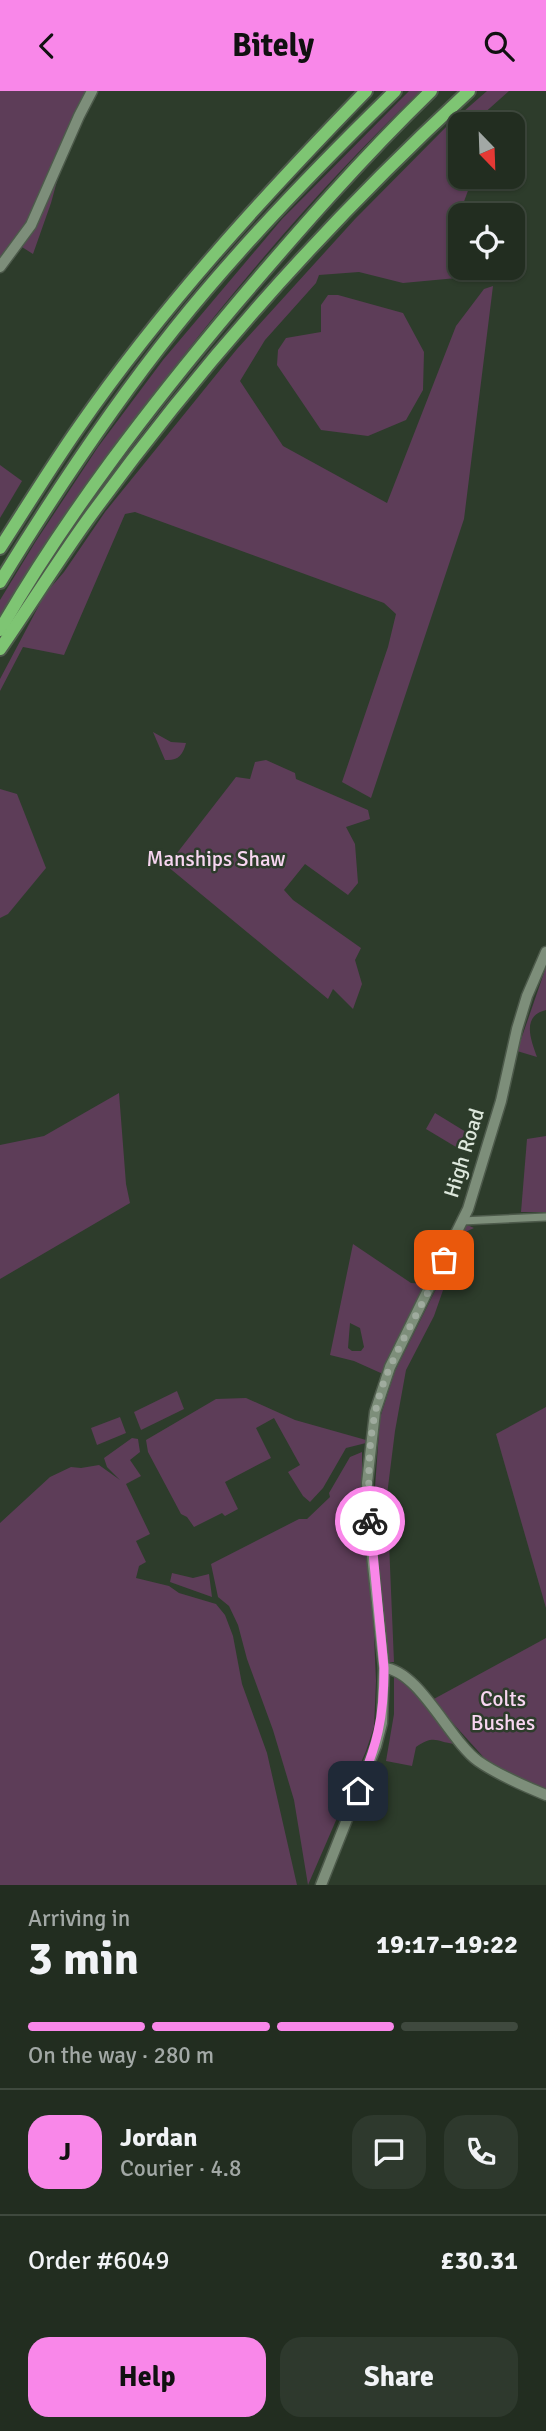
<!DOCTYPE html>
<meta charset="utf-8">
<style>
body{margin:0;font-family:Signika,sans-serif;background:#2e392d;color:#f1f3f6;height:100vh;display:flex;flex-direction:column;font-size:26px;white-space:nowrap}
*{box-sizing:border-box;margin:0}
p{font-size:23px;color:#a2a8a5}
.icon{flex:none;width:38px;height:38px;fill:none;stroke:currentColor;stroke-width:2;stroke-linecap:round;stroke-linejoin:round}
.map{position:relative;height:1794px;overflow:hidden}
.panel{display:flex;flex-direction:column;background:#222d20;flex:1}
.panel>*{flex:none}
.needle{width:46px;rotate:157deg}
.fabs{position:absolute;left:448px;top:21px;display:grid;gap:14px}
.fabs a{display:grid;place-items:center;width:77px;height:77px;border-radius:14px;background:#222d20;box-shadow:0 2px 5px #0004,0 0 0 2px #3f493e;font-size:35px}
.pin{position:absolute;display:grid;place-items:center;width:60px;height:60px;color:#fff;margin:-30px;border-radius:14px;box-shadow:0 4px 10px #0006}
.courier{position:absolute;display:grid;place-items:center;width:70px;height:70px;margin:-35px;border:5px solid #f987e9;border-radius:50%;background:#fff;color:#222;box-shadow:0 2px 9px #0007}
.head em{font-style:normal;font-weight:700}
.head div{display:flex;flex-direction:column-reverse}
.head{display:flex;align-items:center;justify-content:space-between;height:119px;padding:0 28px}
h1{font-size:46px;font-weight:700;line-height:52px}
.bar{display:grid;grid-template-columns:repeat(4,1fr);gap:10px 7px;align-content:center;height:84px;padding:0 28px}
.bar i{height:9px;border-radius:5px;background:#3f493e}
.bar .selected{background:#f987e9}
.bar p{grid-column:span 4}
.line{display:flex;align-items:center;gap:18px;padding:0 28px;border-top:2px solid #3f493e}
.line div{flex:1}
.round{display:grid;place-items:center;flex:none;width:74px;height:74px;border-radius:21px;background:#2e392d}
.primary-button{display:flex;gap:14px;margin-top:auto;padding:14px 28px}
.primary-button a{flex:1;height:80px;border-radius:21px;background:#f987e9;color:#111;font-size:28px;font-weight:700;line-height:80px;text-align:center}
.primary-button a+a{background:#2e392d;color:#f1f3f6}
header{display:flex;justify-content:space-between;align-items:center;height:91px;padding:0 28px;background:#f987e9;color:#111;font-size:32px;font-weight:700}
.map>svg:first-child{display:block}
.green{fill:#5d3d58;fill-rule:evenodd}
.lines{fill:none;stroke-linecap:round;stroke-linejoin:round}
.street-casing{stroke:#4d5a4b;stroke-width:10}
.secondary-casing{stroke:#4d5a4b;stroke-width:13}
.highway-casing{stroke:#4d5a4b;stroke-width:16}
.street{stroke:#7d8e7a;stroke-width:7}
.secondary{stroke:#7d8e7a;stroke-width:10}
.highway{stroke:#7ec573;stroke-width:12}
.done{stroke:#9fab9e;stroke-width:7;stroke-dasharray:0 12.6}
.route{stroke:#f987e9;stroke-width:9}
.labels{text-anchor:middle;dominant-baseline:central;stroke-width:5;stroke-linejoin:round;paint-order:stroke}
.park-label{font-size:21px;fill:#f8d6f1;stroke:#2d3c2b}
.street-label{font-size:21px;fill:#dde7dc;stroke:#2d3c2b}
</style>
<header><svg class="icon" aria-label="back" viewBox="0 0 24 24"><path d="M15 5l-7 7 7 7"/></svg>Bitely<svg class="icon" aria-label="search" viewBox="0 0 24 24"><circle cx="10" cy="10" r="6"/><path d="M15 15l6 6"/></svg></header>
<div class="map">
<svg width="546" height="1794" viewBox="0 0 546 1794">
<rect width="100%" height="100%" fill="#2d3c2b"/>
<g class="green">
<polygon points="0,0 89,0 76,21 51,112 33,163 14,151 0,170"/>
<path d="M 409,0 L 420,0 C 334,82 256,172 183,265 C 117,347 54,434 0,525 L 0,509 L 36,450 L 98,356 L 163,269 L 282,128 Z"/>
<polygon points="487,0 509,0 472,33 460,33 460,44 451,53 460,64 460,86 473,86 462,116 484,124 460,124 460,177 494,177 489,184 403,192 359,181 319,184 316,192 265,249 240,290 283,355 387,412 456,235 484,198 493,195 464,428 371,707 342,691 388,556 396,523 384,512 135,421 125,423 64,564 23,556 0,600 0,588 45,503 64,481 105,421 237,258 355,128 447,35"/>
<polygon points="328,204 338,204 403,222 424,261 423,299 406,329 368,345 321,339 277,274 278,259 286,247 321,241 321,214"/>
<polygon points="0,374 22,390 0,427"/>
<path d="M 153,641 L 171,651 L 186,652 C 183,664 178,670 165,669 Z"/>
<polygon points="266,669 295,682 296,688 368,719 370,728 346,736 355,753 358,792 348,804 305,773 284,799 293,809 361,857 355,869 362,893 353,918 333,898 328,908 167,775 236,686 250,688 255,671"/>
<polygon points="0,698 17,703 46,777 8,823 0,827"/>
<path d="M 546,876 L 546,919 C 521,925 531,949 537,966 L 517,960 Z"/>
<polygon points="119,1002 126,1093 130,1112 0,1188 0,1054 44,1045"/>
<polygon points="435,1022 466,1041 456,1056 426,1038"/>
<polygon points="546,1045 546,1121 521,1121 527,1048"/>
<polygon points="465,1133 474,1137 463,1142 434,1225 406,1279 395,1340 387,1404 394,1571 389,1571 379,1484 374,1410 380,1327 395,1280 437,1196"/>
<path d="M 353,1153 L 411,1192 L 427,1193 L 383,1283 L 354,1270 L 330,1264 ZM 350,1232 L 360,1237 L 364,1256 L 361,1260 L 352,1260 L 348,1257 Z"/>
<polygon points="177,1300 184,1318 141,1339 134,1321"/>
<polygon points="246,1307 295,1329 366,1349 366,1352 346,1357 323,1397 310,1411 303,1405 288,1381 300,1374 274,1327 256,1337 271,1367 225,1391 238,1418 225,1425 222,1422 194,1436 187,1426 181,1423 148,1361 146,1349 216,1308"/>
<polygon points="546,1316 546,1517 496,1343"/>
<polygon points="120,1326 126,1342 97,1354 91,1337"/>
<polygon points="132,1347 138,1348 140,1361 130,1369 141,1385 126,1393 150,1443 136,1450 146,1471 139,1475 136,1487 169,1495 179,1502 216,1513 225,1524 233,1545 242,1593 267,1662 297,1794 0,1794 0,1432 50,1386 71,1376 81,1377 99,1374 120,1389 107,1376 104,1367"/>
<polygon points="362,1361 363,1446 365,1446 372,1500 376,1590 374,1636 366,1660 308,1794 294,1709 273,1639 247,1568 238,1534 229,1515 218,1506 211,1473 299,1428 307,1428 330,1406 329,1402 350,1366"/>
<polygon points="172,1482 193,1487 209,1483 212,1506 170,1491"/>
<polygon points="546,1547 546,1705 505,1690 432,1609"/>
<path d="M 394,1585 L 414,1599 L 455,1653 C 436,1651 435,1643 416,1656 L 412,1675 L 386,1670 L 394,1623 Z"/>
</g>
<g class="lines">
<defs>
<polyline id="street" points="462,1130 546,1126"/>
<g id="secondary">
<polyline points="0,176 31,134 79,25 92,0"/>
<path d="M 384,1577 C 419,1579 450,1650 478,1670 C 498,1684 524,1695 546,1704"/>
<polyline points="321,1794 376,1655 382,1632 384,1577 371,1455 367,1392 375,1321 390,1276 468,1118 501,1010 517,938 527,905 546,861"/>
</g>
<g id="highway">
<path d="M 0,457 C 26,417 51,376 79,336 C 163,215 263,106 366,0"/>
<path d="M 0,491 C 54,403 111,317 175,237 C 242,153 318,75 395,0"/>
<path d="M 0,539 C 67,423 150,315 237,212 C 299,139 362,67 431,0"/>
<path d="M 0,558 C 29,516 56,473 86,431 C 199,275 327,131 469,0"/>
</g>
</defs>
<use href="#street" class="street-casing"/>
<use href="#secondary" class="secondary-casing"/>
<use href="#highway" class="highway-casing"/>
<use href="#street" class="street"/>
<use href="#secondary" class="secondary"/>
<use href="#highway" class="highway"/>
</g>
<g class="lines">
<path class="done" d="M 370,1430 C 367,1378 368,1324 390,1276 C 407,1239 427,1205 444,1169"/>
<path class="route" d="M 358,1700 C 377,1653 384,1629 384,1577 L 370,1430"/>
</g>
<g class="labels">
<g class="park-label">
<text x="216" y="768">Manships Shaw</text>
<text x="503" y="1608">Colts<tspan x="503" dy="24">Bushes</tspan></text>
</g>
<g class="street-label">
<text transform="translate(464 1062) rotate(-73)">High Road</text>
</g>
</g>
</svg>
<div class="fabs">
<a><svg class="needle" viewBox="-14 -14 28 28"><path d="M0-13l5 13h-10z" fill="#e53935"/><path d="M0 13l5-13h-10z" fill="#a2a8a5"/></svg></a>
<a><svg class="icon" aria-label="locate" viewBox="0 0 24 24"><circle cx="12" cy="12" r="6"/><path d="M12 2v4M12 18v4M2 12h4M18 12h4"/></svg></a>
</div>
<div class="pin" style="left:444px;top:1169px;background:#ea580c"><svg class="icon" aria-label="bag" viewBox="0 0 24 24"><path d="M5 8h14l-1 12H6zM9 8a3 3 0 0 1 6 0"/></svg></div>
<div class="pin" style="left:358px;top:1700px;background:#1f2937"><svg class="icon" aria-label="home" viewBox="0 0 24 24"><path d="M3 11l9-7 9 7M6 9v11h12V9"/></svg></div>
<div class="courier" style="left:370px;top:1430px"><svg class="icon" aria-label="bike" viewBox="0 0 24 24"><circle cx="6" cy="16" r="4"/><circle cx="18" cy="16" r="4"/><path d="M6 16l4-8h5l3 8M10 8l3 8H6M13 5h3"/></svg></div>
</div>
<section class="panel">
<div class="head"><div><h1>3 min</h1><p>Arriving in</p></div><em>19:17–19:22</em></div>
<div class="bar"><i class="selected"></i><i class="selected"></i><i class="selected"></i><i></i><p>On the way · 280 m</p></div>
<div class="line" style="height:126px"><b class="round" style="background:#f987e9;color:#111">J</b><div><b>Jordan</b><p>Courier · 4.8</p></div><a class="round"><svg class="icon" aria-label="chat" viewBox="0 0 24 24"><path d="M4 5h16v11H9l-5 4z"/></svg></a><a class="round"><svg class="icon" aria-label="phone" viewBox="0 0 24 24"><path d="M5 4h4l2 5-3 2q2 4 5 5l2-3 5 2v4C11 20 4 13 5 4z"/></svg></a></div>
<div class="line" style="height:91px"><div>Order #6049</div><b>£30.31</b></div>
<div class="primary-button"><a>Help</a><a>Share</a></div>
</section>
